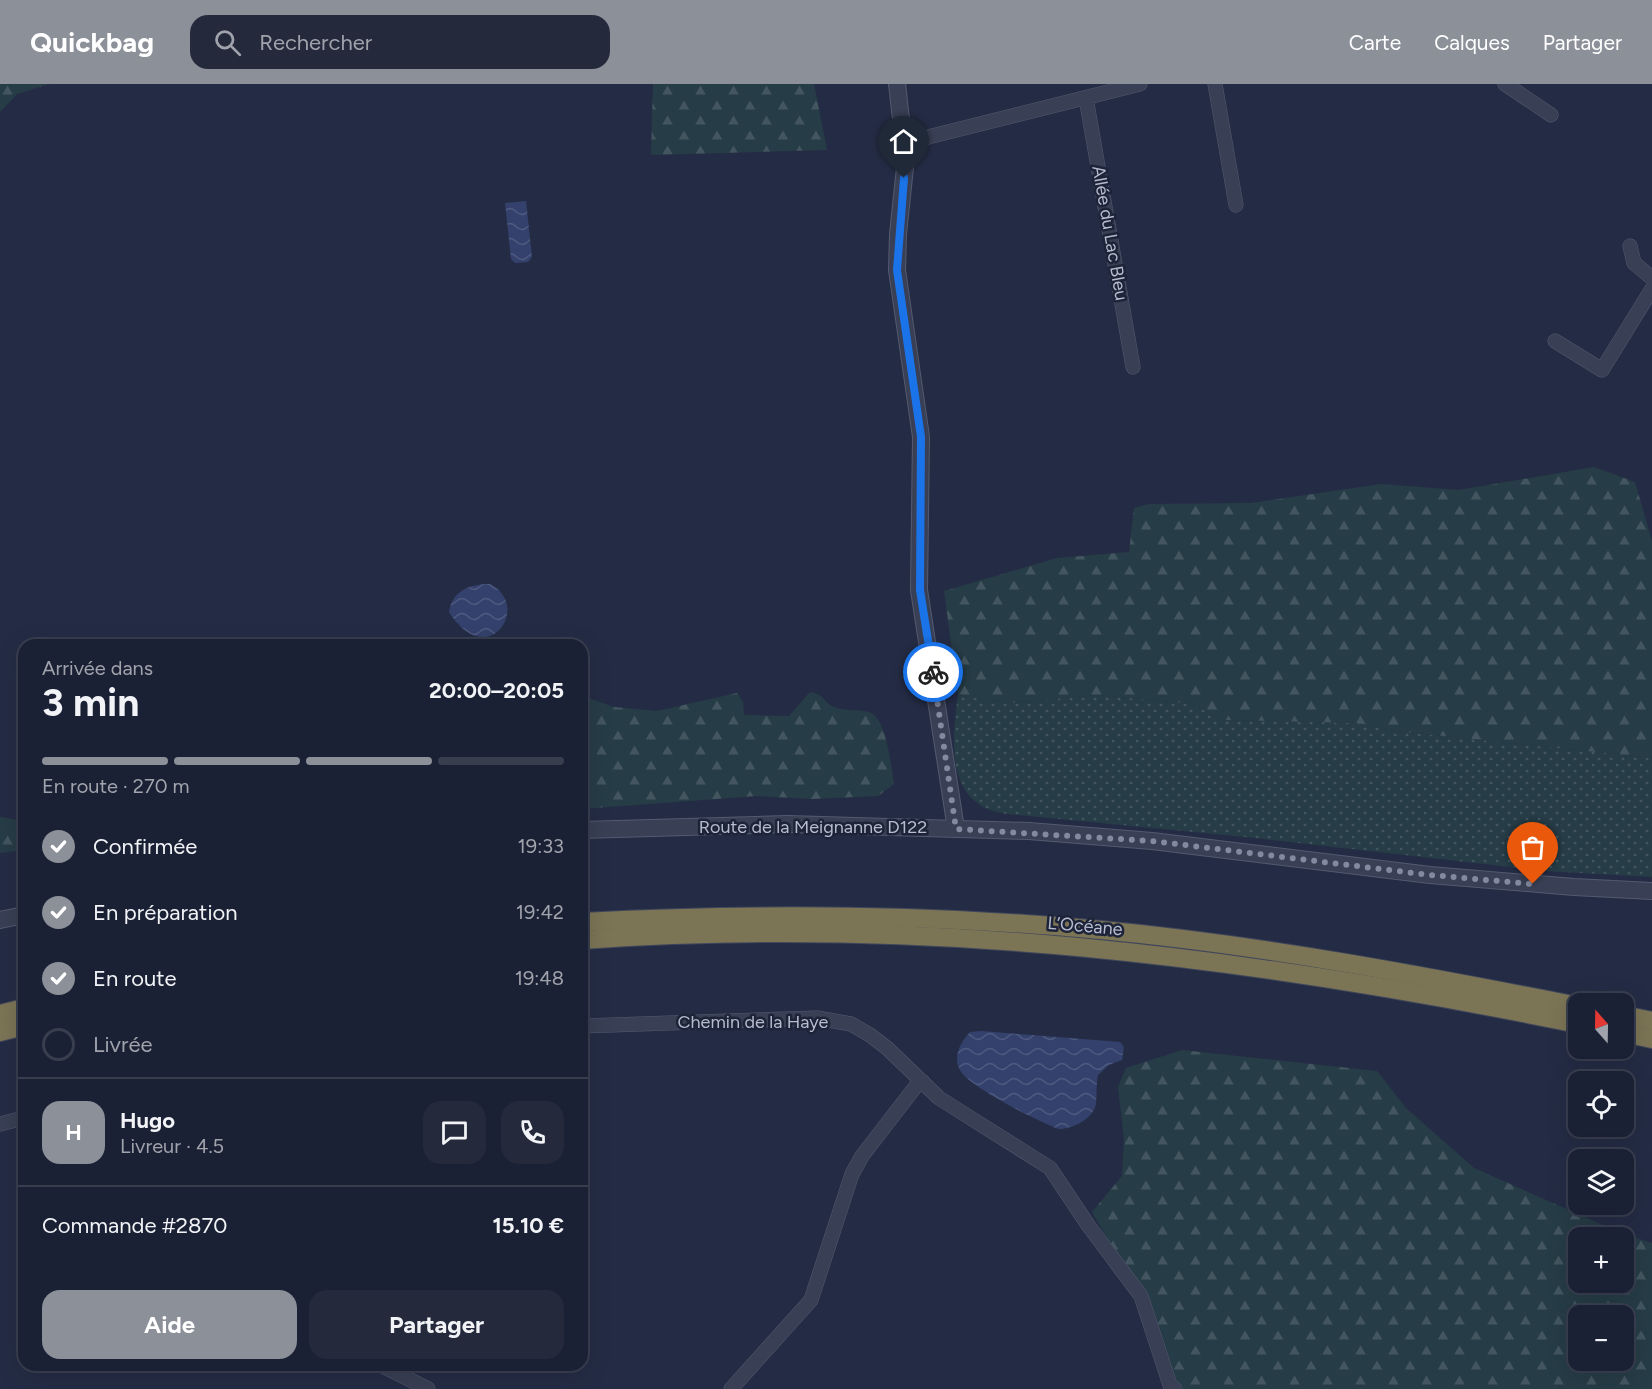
<!DOCTYPE html>
<html lang="fr">
<meta charset="utf-8">
<style>
body{margin:0;font-family:Figtree,sans-serif;background:#24293c;color:#f1f3f6;height:100vh;display:flex;flex-direction:column;font-size:22px;white-space:nowrap}
*{box-sizing:border-box;margin:0}
p{font-size:20px;color:#a0a3ac}
.icon{flex:none;width:33px;height:33px;fill:none;stroke:currentColor;stroke-width:2;stroke-linecap:round;stroke-linejoin:round}
.map{position:relative;flex:1;overflow:hidden}
.details{position:absolute;left:18px;top:555px;width:570px;height:732px;display:flex;flex-direction:column;background:#1b2134;border-radius:18px;box-shadow:0 6px 24px #0002,0 0 0 2px #393e4f}
.details>*{flex:none}
.needle{width:39px;rotate:340deg}
.fabs{position:absolute;left:1568px;top:909px;display:grid;gap:12px}
.fabs a{display:grid;place-items:center;width:66px;height:66px;border-radius:12px;background:#1b2134;box-shadow:0 6px 24px #0002,0 0 0 2px #393e4f;font-size:30px}
.pin{position:absolute;display:grid;place-items:center;width:51px;height:51px;color:#fff;margin:-62px -26px;border-radius:50% 50% 50% 0;rotate:-45deg;box-shadow:0 0 6px #0007}
.pin .icon{rotate:45deg}
.courier{position:absolute;display:grid;place-items:center;width:60px;height:60px;margin:-30px;border:4px solid #1a73e8;border-radius:50%;background:#fff;color:#222;box-shadow:0 2px 8px #0007}
.head em{font-style:normal;font-weight:700}
.head div{display:flex;flex-direction:column-reverse}
.head{display:flex;align-items:center;justify-content:space-between;height:102px;padding:0 24px}
h1{font-size:39px;font-weight:700;line-height:45px}
.bar{display:grid;grid-template-columns:repeat(4,1fr);gap:9px 6px;align-content:center;height:72px;padding:0 24px}
.bar i{height:8px;border-radius:4px;background:#393e4f}
.bar .on{background:#8c9099}
.bar p{grid-column:span 4}
.line{display:flex;align-items:center;gap:15px;padding:0 24px;border-top:2px solid #393e4f}
.line div{flex:1}
.round{display:grid;place-items:center;flex:none;width:63px;height:63px;border-radius:18px;background:#24293c}
ol{padding:0 24px;list-style:none}
li{display:flex;align-items:center;gap:18px;height:66px}
li p{margin-inline-start:auto}
li .icon{padding:6px;border-radius:50%;background:#8c9099;color:#fff;stroke-width:4}
li:last-child{color:#a0a3ac}
li i{width:33px;height:33px;border:3px solid #393e4f;border-radius:50%}
.action{display:flex;gap:12px;margin-top:auto;padding:12px 24px}
.action a{flex:1;height:69px;border-radius:18px;background:#8c9099;color:#fff;font-size:24px;font-weight:700;line-height:69px;text-align:center}
.action a+a{background:#24293c;color:#f1f3f6}
header{display:flex;align-items:center;gap:36px;box-sizing:border-box;height:84px;padding:0 30px;background:#8c9099;color:#fff}
header strong{font-size:28px}
nav{display:flex;gap:33px;margin-inline-start:auto;font-size:21px}
.search{width:420px;height:54px;background:#24293c;display:flex;align-items:center;gap:15px;box-sizing:border-box;padding:0 21px;border-radius:18px;color:#a0a3ac;font-size:22px}
.map>svg:first-child{display:block}
.grass{fill:url(#grass-dots)}
.forest{fill:url(#forest-firs);fill-rule:evenodd}
.water{fill:url(#water-waves)}
.lines{fill:none;stroke-linecap:round;stroke-linejoin:round}
.minor-casing{stroke:#545a6f;stroke-width:15}
.tertiary-casing{stroke:#545a6f;stroke-width:18}
.motorway-casing{stroke:#41475c;stroke-width:20}
.minor{stroke:#393f54;stroke-width:14}
.tertiary{stroke:#393f54;stroke-width:16}
.motorway{stroke:#7b7455;stroke-width:18}
.done{stroke:#83899e;stroke-width:6;stroke-dasharray:0 10.8}
.route{stroke:#1a73e8;stroke-width:8}
.labels{text-anchor:middle;dominant-baseline:central;stroke-width:5;stroke-linejoin:round;paint-order:stroke}
.street-label{font-size:18px;fill:#b6bbce;stroke:#1d243a}
</style>
<header>
<strong>Quickbag</strong>
<div class="search"><svg class="icon" aria-label="search" viewBox="0 0 24 24"><circle cx="10" cy="10" r="6"/><path d="M15 15l6 6"/></svg>Rechercher</div>
<nav><a>Carte</a><a>Calques</a><a>Partager</a></nav>
</header>
<div class="map">
<svg width="1652" height="1305" viewBox="0 0 1652 1305">
<defs>
<pattern id="grass-dots" width="8" height="8" patternUnits="userSpaceOnUse" patternTransform="scale(1.5)"><rect width="8" height="8" fill="#263c46"/><path d="M2 2h.1M6 6h.1" fill="none" stroke="#435660" stroke-width="1.8" stroke-linecap="round"/></pattern>
<pattern id="forest-firs" width="22" height="20" patternUnits="userSpaceOnUse" patternTransform="scale(1.5)"><rect width="22" height="20" fill="#263c46"/><path d="M5 1l3.5 6h-7zM16 11l3.5 6h-7z" fill="#435660"/></pattern>
<pattern id="water-waves" width="16" height="10" patternUnits="userSpaceOnUse" patternTransform="scale(1.5)"><rect width="16" height="10" fill="#34416c"/><path d="M0 5q4-4 8 0t8 0" fill="none" stroke="#4f5a80"/></pattern>
</defs>
<rect width="100%" height="100%" fill="#242c45"/>
<path class="grass" d="M 958,611 L 1007,619 L 1097,611 L 1193,620 L 1224,636 L 1358,639 L 1387,646 L 1652,674 L 1652,793 L 1545,787 L 1245,753 L 1007,730 C 998,728 987,726 980,721 C 945,699 954,644 958,611 Z"/>
<g class="forest">
<polygon points="0,0 49,0 17,10 0,28"/>
<polygon points="653,0 814,0 827,66 651,71"/>
<polygon points="1594,383 1635,398 1652,457 1652,674 1387,646 1358,639 1224,636 1193,620 1097,611 1007,619 958,611 944,507 1057,474 1129,468 1134,424 1149,420 1251,419 1381,400 1459,406"/>
<path d="M 582,604 L 586,613 L 614,623 L 657,627 L 737,609 L 743,618 L 744,631 L 789,632 L 810,608 C 827,612 821,616 832,622 C 842,628 858,625 869,628 C 887,634 891,683 894,700 L 878,712 L 812,715 L 756,712 L 582,725 Z"/>
<polygon points="0,733 24,737 24,766 0,769"/>
<path d="M 1182,966 L 1377,987 L 1406,1024 L 1474,1084 L 1623,1150 L 1652,1159 L 1652,1305 L 1177,1305 L 1141,1212 L 1092,1128 L 1122,1092 L 1124,1055 L 1118,1003 L 1126,984 ZM 1578,1154 L 1623,1154 L 1623,1198 L 1578,1198 ZM 1578,1232 L 1623,1232 L 1623,1276 L 1578,1276 Z"/>
</g>
<g class="water">
<polygon points="526,117 532,173 528,178 515,179 511,175 505,119"/>
<path d="M 490,500 C 533,522 487,589 449,528 C 452,507 469,500 490,500 Z"/>
<path d="M 981,947 L 1120,958 L 1124,963 L 1122,976 L 1109,981 L 1098,991 C 1096,1001 1097,1011 1096,1020 C 1093,1035 1072,1045 1059,1045 C 1039,1038 974,1005 962,989 C 951,975 960,959 970,948 Z"/>
</g>
<g class="lines">
<defs>
<g id="minor">
<polyline points="1215,0 1236,121"/>
<polyline points="1505,0 1551,31"/>
<polyline points="1086,14 1133,283"/>
<polyline points="913,62 928,53 1140,0"/>
<polyline points="1630,162 1634,179 1652,194"/>
<polyline points="1555,257 1602,286 1652,205"/>
<polyline points="582,942 817,934 851,940 870,951 887,964 939,1014 1050,1084 1088,1141 1141,1212 1170,1301 1175,1305"/>
<polyline points="0,1040 24,1034"/>
<polyline points="381,1281 428,1305"/>
<polyline points="731,1305 811,1216 852,1090 862,1072 916,1002 923,998"/>
</g>
<g id="tertiary">
<path d="M 897,0 C 900,19 899,49 913,62 L 906,74 L 898,150 L 897,186 L 921,353 L 919,506 L 956,745"/>
<polyline points="582,746 787,740 1029,747 1152,757 1430,791 1574,803 1652,807"/>
<polyline points="0,836 24,831"/>
</g>
<g id="motorway">
<path d="M 582,838 C 755,829 928,830 1101,846 C 1261,861 1420,891 1578,922"/>
<path d="M 582,856 C 922,832 1245,872 1578,940"/>
<polyline points="0,930 24,924"/>
<polyline points="1623,931 1652,937"/>
<polyline points="0,948 24,942"/>
<polyline points="1623,949 1652,955"/>
</g>
</defs>
<use href="#minor" class="minor-casing"/>
<use href="#tertiary" class="tertiary-casing"/>
<use href="#motorway" class="motorway-casing"/>
<use href="#minor" class="minor"/>
<use href="#tertiary" class="tertiary"/>
<use href="#motorway" class="motorway"/>
</g>
<g class="lines">
<polyline class="done" points="933,588 956,745 1152,757 1430,791 1533,800"/>
<polyline class="route" points="904,94 897,186 921,353 920,506 933,588"/>
</g>
<g class="labels">
<g class="street-label">
<text transform="translate(1110 149) rotate(80)">Allée du Lac Bleu</text>
<text x="813" y="743">Route de la Meignanne D122</text>
<text transform="translate(1085 842) rotate(5)">L’Océane</text>
<text x="753" y="938">Chemin de la Haye</text>
</g>
</g>
</svg>
<div class="fabs">
<a><svg class="needle" viewBox="-14 -14 28 28"><path d="M0-13l5 13h-10z" fill="#e53935"/><path d="M0 13l5-13h-10z" fill="#a0a3ac"/></svg></a>
<a><svg class="icon" aria-label="locate" viewBox="0 0 24 24"><circle cx="12" cy="12" r="6"/><path d="M12 2v4M12 18v4M2 12h4M18 12h4"/></svg></a>
<a><svg class="icon" aria-label="layers" viewBox="0 0 24 24"><path d="M12 4l9 5-9 5-9-5zM3 14l9 5 9-5"/></svg></a>
<a>+</a>
<a>−</a>
</div>
<div class="pin" style="left:1533px;top:800px;background:#ea580c"><svg class="icon" aria-label="bag" viewBox="0 0 24 24"><path d="M5 8h14l-1 12H6zM9 8a3 3 0 0 1 6 0"/></svg></div>
<div class="pin" style="left:904px;top:94px;background:#1f2937"><svg class="icon" aria-label="home" viewBox="0 0 24 24"><path d="M3 11l9-7 9 7M6 9v11h12V9"/></svg></div>
<div class="courier" style="left:933px;top:588px"><svg class="icon" aria-label="bike" viewBox="0 0 24 24"><circle cx="6" cy="16" r="4"/><circle cx="18" cy="16" r="4"/><path d="M6 16l4-8h5l3 8M10 8l3 8H6M13 5h3"/></svg></div>
<section class="details">
<div class="head"><div><h1>3 min</h1><p>Arrivée dans</p></div><em>20:00–20:05</em></div>
<div class="bar"><i class="on"></i><i class="on"></i><i class="on"></i><i></i><p>En route · 270 m</p></div>
<ol>
<li><svg class="icon" aria-label="check" viewBox="0 0 24 24"><path d="M5 12l5 5 9-10"/></svg>Confirmée<p>19:33</p></li>
<li><svg class="icon" aria-label="check" viewBox="0 0 24 24"><path d="M5 12l5 5 9-10"/></svg>En préparation<p>19:42</p></li>
<li><svg class="icon" aria-label="check" viewBox="0 0 24 24"><path d="M5 12l5 5 9-10"/></svg>En route<p>19:48</p></li>
<li><i></i>Livrée</li>
</ol>
<div class="line" style="height:108px"><b class="round" style="background:#8c9099;color:#fff">H</b><div><b>Hugo</b><p>Livreur · 4.5</p></div><a class="round"><svg class="icon" aria-label="chat" viewBox="0 0 24 24"><path d="M4 5h16v11H9l-5 4z"/></svg></a><a class="round"><svg class="icon" aria-label="phone" viewBox="0 0 24 24"><path d="M5 4h4l2 5-3 2q2 4 5 5l2-3 5 2v4C11 20 4 13 5 4z"/></svg></a></div>
<div class="line" style="height:78px"><div>Commande #2870</div><b>15.10 €</b></div>
<div class="action"><a>Aide</a><a>Partager</a></div>
</section>
</div>
